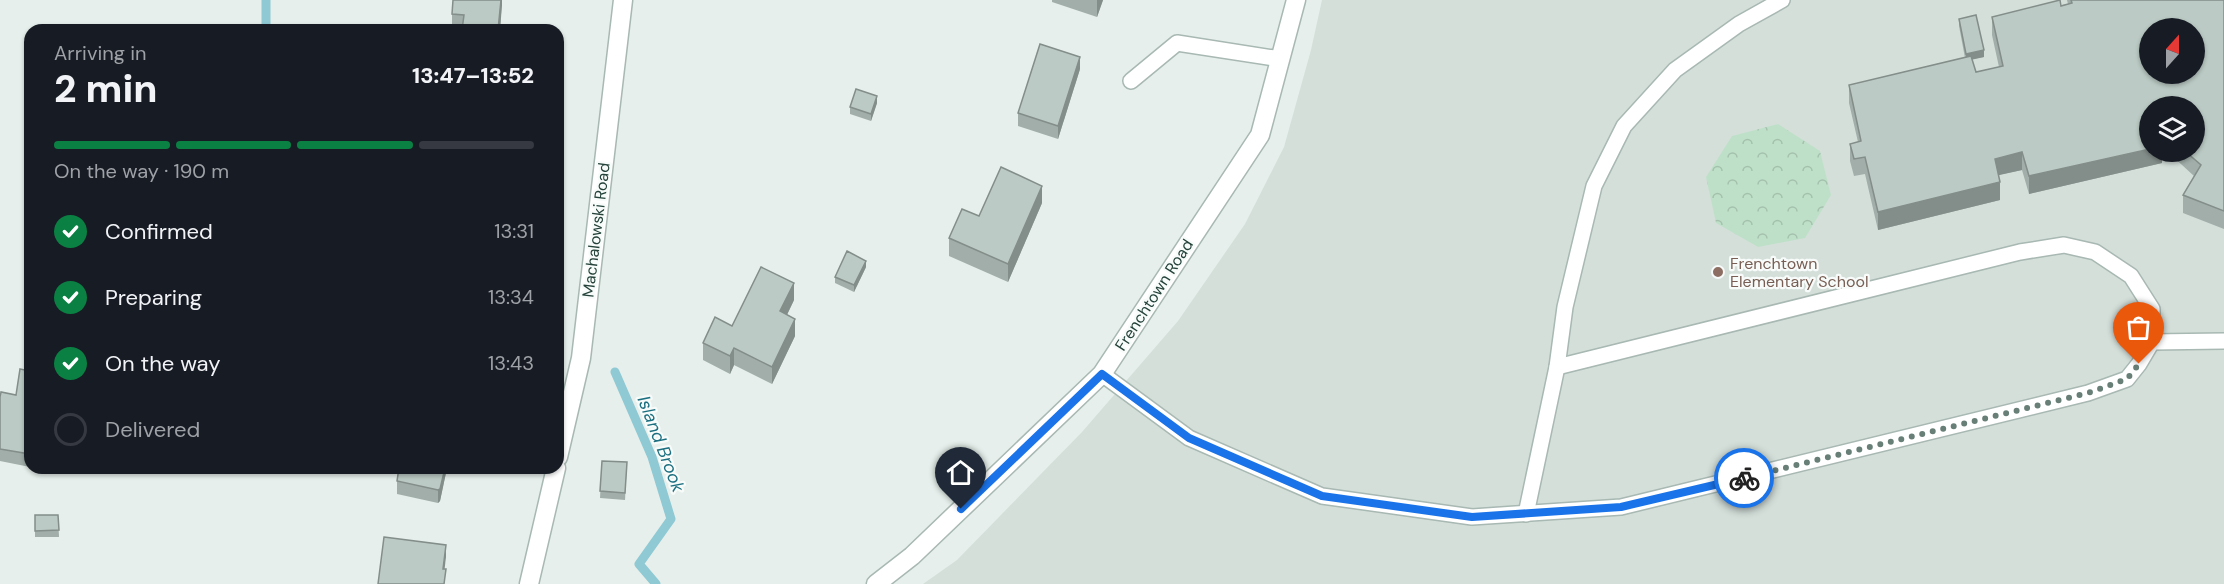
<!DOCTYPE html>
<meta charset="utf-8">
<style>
body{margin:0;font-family:"DM Sans",sans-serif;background:#20242c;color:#f1f3f6;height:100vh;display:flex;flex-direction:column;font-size:22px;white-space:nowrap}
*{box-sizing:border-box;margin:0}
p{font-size:20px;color:#9ea1a6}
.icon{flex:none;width:33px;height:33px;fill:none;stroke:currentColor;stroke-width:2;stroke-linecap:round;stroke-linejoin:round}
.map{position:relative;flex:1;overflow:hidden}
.side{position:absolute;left:24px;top:24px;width:540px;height:450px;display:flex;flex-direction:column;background:#171b24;border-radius:18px;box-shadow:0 2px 4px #0004}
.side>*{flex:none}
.needle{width:39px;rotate:21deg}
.tools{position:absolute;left:2139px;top:18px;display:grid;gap:12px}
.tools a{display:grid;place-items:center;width:66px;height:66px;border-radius:50%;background:#171b24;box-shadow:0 2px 4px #0004;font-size:30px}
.pin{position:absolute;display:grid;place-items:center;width:51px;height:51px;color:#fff;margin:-62px -26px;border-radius:50% 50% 50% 0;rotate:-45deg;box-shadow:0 0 6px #0007}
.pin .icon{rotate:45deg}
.courier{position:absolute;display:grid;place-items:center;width:60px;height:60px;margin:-30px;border:4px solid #1a73e8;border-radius:50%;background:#fff;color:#222;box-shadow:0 2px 8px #0007}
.overview em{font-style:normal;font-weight:800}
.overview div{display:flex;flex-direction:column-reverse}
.overview{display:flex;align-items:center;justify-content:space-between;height:102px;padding:0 30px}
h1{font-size:39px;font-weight:800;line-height:45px}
.bar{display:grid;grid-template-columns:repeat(4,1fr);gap:9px 6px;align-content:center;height:72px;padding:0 30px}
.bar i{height:8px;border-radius:4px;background:#363941}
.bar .current{background:#0b8043}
.bar p{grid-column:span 4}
ol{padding:0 30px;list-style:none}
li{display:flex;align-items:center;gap:18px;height:66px}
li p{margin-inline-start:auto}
li .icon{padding:6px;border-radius:50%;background:#0b8043;color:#fff;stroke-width:4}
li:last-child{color:#9ea1a6}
li i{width:33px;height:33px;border:3px solid #363941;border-radius:50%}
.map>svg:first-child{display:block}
.built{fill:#d4dfda;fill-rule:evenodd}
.park{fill:url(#park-crowns)}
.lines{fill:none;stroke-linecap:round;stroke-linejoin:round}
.stream{stroke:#8ec9d4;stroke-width:9}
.lane-casing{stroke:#a8b8b2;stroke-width:18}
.street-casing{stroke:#a8b8b2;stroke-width:21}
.lane{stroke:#fff;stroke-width:15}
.street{stroke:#fff;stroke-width:18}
.wall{fill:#a1aea9;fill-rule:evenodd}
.shaded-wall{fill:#838d89}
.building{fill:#bbcac4;stroke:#838d89;stroke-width:1.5;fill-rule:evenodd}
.done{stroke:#687f78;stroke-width:6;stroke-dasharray:0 10.8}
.route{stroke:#1a73e8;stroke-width:8}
.education-dot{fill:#8d6e63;stroke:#f7fbf9;stroke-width:2}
.labels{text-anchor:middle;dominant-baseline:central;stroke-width:4.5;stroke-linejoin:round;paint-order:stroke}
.street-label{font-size:16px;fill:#24423a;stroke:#f7fbf9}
.education-label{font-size:16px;fill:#785e54;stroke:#f7fbf9;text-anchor:start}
.water-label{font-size:18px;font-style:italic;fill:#1c6f80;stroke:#f7fbf9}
</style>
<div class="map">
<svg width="2224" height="584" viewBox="0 0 2224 584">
<defs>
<pattern id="park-crowns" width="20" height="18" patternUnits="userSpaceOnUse" patternTransform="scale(1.5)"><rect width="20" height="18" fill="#bfe0c8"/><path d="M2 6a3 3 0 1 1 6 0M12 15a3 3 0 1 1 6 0" fill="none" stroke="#a4c1ad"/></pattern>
</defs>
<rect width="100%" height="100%" fill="#e6efeb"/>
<path class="built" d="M 1322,0 L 2224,0 L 2224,584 L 923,584 L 957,560 L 1082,432 L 1178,321 L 1245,224 L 1284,147 L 1311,50 ZM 2150,28 L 2194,28 L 2194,74 L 2150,74 ZM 2150,106 L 2194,106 L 2194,152 L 2150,152 Z"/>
<polygon class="park" points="1778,124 1820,151 1831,195 1805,238 1758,247 1716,223 1706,177 1732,136"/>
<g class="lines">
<g class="stream">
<polyline points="266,0 266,30"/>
<polyline points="558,301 559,303"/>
<polyline points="615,372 652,457 671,519 639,564 656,584"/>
</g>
<defs>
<g id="lane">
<polyline points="1131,81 1177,43 1280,59"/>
<polyline points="2152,342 2224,341"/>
<polyline points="1102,374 1189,438 1322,496 1472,517 1621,507 2088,393 2127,379 2139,364 2152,342 2152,309 2131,276 2095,252 2064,245 2020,252 1557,367"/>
<polyline points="1526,514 1557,367 1565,307 1594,186 1624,126 1675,70 1739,24 1782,0"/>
</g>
<g id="street">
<polyline points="558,457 581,358 623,0"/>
<polyline points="529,584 556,468"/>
<polyline points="876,584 912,556 1102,374 1260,135 1296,0"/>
</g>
</defs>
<use href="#lane" class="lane-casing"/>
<use href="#street" class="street-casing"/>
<use href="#lane" class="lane"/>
<use href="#street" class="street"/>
</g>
<g class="wall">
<polygon points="502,0 500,30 452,30 452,14"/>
<polygon points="1052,0 1103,0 1097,17 1052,2"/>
<path d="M 2067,0 L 2224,0 L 2224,229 L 2183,213 L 2183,195 L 2194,176 L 2169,153 L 2162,158 L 2162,163 L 2029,194 L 2022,170 L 1998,175 L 2000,200 L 1878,230 L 1865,174 L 1854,176 L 1850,161 L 1850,144 L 1858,142 L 1849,103 L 1849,85 L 1965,58 L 1959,26 L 1959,19 L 1984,57 L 1972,59 L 1976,72 L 1999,67 L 1992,35 L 1992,17 L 2068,4 ZM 2150,106 L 2194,152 L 2150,152 Z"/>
<polygon points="1080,69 1058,139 1018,126 1018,113"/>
<polygon points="877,103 871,121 850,114 850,107"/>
<polygon points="1042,203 1008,282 949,256 949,238"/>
<polygon points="866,267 854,292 835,283 835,277"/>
<polygon points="794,300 787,315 795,336 772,384 734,365 730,374 703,360 703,343 732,326"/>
<polygon points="30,371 30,467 0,461 0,397 16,395"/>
<polygon points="602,461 627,462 625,500 600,498"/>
<polygon points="447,468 440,501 438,503 397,494 397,481"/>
<polygon points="35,515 58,515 59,537 35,537"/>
</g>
<g class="shaded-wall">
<polygon points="501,0 502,0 502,5 500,30 498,30"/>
<polygon points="1097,0 1103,0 1097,17"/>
<polygon points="1984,50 1984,57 1966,61 1966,54"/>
<polygon points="1080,57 1080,69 1058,139 1058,126"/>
<polygon points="877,96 877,103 871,121 871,114"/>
<polygon points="2150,149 2150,152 2169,152 2169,153 2162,158 2162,163 2029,194 2029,176"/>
<polygon points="2022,152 2022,170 1995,176 1995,159"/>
<polygon points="2000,182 2000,200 1878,230 1878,212"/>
<polygon points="1042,186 1042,203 1008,282 1008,264"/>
<polygon points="866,261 866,267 854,292 854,285"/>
<polygon points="794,283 794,300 780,329 780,311"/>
<polygon points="795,319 795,336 772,384 772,367"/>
<polygon points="734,348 734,365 730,374 730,356"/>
<polygon points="445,468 447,468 440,501 438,503 438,490"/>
<polygon points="446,545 446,557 443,582 443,569"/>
</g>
<g class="building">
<polygon points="453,0 501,0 498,30 462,30 464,15 452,14"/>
<path d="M 2060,0 L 2061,6 L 2072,3 L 2071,0 L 2224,0 L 2224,211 L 2183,195 L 2201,165 L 2186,152 L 2194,152 L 2194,106 L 2150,106 L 2150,149 L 2029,176 L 2022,152 L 1995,159 L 2000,182 L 1878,212 L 1865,157 L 1854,159 L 1850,144 L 1861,141 L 1849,85 L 1971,56 L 1976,72 L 2003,66 L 1992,17 ZM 2150,28 L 2194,28 L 2194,74 L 2150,74 Z"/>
<polygon points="1976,15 1984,50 1966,54 1959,19"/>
<polygon points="1040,44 1080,57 1058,126 1018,113"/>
<polygon points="856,89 877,96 871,114 850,107"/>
<polygon points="1001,167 1042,186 1008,264 949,238 962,209 979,216"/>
<polygon points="847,251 866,261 854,285 835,277"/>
<polygon points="761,267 794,283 780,311 795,319 772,367 734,348 730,356 703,343 715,317 732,326"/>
<polygon points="20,369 30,371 30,454 0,449 0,397 1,392 16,395"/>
<polygon points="602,461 627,462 625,493 600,491"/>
<polygon points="399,468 445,468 440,489 438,490 397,481"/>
<polygon points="35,515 58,515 59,530 35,531"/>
<polygon points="384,537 446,545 443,569 446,569 444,584 378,584"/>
</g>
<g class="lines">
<polyline class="done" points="1744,478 2088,393 2127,379 2139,364"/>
<polyline class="route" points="961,509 1102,374 1189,438 1322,496 1472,517 1621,507 1744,478"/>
</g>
<circle class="education-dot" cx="1718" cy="272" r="6"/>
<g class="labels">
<g class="street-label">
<text transform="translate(596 230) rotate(-83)">Machalowski Road</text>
<text transform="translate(1154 295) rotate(-57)">Frenchtown Road</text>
</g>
<g class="education-label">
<text x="1730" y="263">Frenchtown<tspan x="1730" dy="18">Elementary School</tspan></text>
</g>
<g class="water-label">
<text transform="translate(661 444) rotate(69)">Island Brook</text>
</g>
</g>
</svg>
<div class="tools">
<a><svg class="needle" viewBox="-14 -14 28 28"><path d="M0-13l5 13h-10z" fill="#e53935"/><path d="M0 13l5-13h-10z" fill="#9ea1a6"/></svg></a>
<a><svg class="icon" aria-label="layers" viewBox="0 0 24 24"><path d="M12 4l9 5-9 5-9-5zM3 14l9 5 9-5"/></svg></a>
</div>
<div class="pin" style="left:2139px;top:364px;background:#ea580c"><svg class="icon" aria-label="bag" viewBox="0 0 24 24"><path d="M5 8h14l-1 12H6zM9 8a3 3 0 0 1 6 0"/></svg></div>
<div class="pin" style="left:961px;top:509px;background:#1f2937"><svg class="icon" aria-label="home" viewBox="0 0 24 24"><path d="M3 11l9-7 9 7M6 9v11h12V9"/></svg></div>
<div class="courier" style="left:1744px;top:478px"><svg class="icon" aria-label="bike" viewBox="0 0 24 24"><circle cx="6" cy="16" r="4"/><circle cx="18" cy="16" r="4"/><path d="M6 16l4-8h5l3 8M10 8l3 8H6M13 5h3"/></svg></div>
<section class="side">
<div class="overview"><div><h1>2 min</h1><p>Arriving in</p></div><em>13:47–13:52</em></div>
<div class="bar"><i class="current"></i><i class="current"></i><i class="current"></i><i></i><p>On the way · 190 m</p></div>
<ol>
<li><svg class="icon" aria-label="check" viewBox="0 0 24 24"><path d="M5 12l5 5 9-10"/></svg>Confirmed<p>13:31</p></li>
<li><svg class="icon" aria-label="check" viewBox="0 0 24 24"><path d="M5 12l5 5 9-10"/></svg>Preparing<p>13:34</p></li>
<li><svg class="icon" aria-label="check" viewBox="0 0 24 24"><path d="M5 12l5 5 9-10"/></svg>On the way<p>13:43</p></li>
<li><i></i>Delivered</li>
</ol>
</section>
</div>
